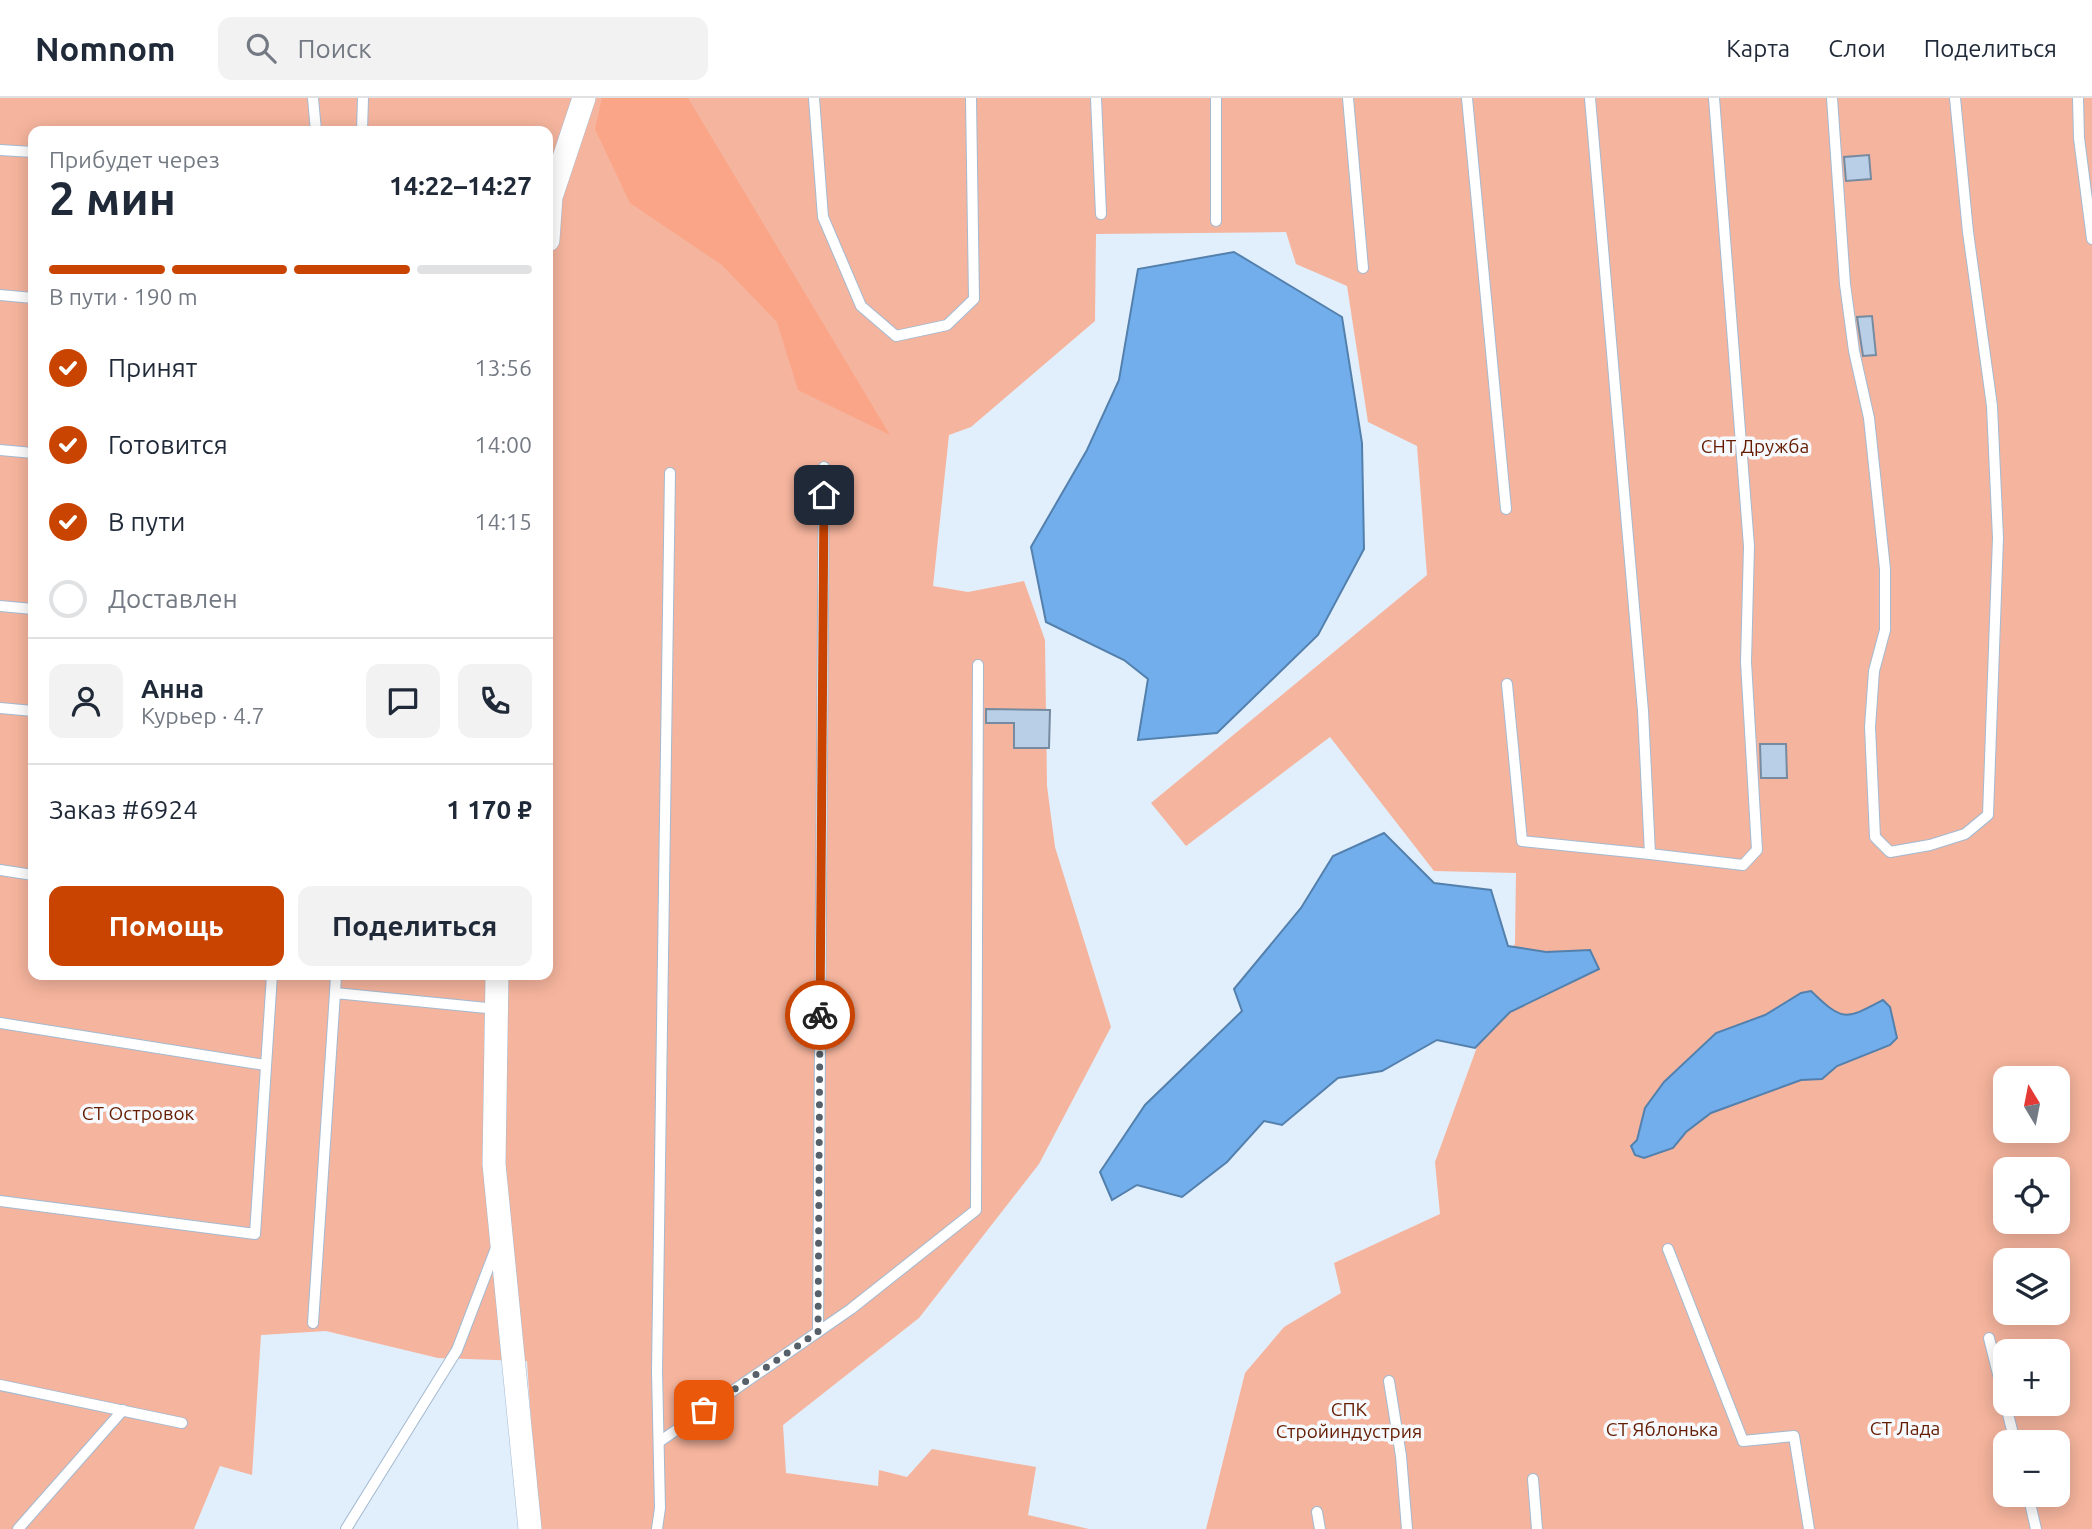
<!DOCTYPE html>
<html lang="ru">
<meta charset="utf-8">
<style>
body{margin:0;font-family:Ubuntu,sans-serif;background:#f2f2f3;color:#1f2937;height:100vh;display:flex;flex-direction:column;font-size:26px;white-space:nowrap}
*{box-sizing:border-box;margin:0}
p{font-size:23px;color:#747a83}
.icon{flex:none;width:38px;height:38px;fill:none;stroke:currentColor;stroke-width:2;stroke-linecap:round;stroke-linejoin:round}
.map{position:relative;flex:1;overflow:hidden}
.drawer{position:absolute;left:28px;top:28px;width:525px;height:854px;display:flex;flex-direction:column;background:#fff;border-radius:14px;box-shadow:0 4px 18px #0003}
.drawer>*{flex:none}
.needle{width:46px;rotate:350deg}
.buttons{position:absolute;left:1993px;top:968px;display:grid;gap:14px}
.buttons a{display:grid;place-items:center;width:77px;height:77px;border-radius:14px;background:#fff;box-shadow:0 4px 18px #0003;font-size:35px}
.pin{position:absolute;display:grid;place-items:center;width:60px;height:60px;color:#fff;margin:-30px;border-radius:14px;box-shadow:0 4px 10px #0006}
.courier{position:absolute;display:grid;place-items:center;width:70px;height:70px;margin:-35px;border:5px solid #c94400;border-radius:50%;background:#fff;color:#222;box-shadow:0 2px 9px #0007}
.head em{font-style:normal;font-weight:700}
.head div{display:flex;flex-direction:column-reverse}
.head{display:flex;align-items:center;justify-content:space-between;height:119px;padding:0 21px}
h1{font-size:46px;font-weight:700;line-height:52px}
.bar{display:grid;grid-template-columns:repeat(4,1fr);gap:10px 7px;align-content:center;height:84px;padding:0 21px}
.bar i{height:9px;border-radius:5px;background:#e0e1e3}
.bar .current{background:#c94400}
.bar p{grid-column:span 4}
.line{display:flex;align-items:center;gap:18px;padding:0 21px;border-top:2px solid #e0e1e3}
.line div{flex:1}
.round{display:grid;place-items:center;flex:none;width:74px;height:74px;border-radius:14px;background:#f2f2f3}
ol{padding:0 21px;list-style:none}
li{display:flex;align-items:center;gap:21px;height:77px}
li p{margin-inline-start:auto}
li .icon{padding:7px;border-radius:50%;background:#c94400;color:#fff;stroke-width:4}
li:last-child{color:#747a83}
li i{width:38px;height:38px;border:4px solid #e0e1e3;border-radius:50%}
.button{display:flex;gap:14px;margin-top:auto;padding:14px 21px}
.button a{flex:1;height:80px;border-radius:14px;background:#c94400;color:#fff;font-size:28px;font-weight:700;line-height:80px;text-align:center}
.button a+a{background:#f2f2f3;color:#1f2937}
header{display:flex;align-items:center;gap:42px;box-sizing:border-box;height:98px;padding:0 35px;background:#fff;border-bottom:2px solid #e0e1e3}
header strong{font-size:33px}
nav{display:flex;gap:38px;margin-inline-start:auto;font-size:24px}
.search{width:490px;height:63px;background:#f2f2f3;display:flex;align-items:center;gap:18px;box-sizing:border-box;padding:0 24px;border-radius:14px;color:#747a83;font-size:26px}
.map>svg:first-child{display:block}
.green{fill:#f5b49d;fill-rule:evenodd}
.forest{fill:#faa588}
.water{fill:#72aeeb;stroke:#5380ad;stroke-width:2}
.building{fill:#b9cfe7;stroke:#768ba0;stroke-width:2}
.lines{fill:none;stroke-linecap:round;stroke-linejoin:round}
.service-casing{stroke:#a4bad1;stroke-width:12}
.minor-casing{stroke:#a4bad1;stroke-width:24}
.service{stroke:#fff;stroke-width:10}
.minor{stroke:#fff;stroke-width:23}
.done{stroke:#56606a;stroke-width:7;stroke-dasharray:0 12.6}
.route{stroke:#c94400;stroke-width:9}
.labels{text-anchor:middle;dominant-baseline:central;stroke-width:7;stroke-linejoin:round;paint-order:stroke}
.park-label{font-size:19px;fill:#651c00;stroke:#f6faff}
</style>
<header>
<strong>Nomnom</strong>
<div class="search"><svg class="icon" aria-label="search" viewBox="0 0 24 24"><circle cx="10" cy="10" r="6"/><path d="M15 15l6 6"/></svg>Поиск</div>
<nav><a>Карта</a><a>Слои</a><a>Поделиться</a></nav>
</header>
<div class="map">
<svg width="2092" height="1431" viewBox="0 0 2092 1431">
<rect width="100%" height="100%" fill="#e1eefc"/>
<path class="green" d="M 0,0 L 2092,0 L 2092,1431 L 1206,1431 L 1245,1275 L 1284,1229 L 1341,1195 L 1334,1165 L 1440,1116 L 1435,1064 L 1515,845 L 1516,775 L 1434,773 L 1330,639 L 1186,748 L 1151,705 L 1427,477 L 1417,348 L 1368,324 L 1347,188 L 1296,166 L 1286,134 L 1096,136 L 1095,223 L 971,329 L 949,337 L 933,488 L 968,494 L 1024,483 L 1045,542 L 1047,688 L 1055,749 L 1111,929 L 1039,1066 L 919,1220 L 783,1327 L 786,1375 L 878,1388 L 879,1372 L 907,1379 L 932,1351 L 1036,1369 L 1028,1417 L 1089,1431 L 538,1431 L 527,1263 L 438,1260 L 326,1233 L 261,1237 L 252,1377 L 220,1368 L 194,1431 L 0,1431 ZM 33,33 L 548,33 L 548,877 L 33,877 ZM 2006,980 L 2058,980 L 2058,1032 L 2006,1032 ZM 2006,1071 L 2058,1071 L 2058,1124 L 2006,1124 ZM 2006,1162 L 2058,1162 L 2058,1214 L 2006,1214 ZM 2006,1253 L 2058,1253 L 2058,1306 L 2006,1306 ZM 2006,1344 L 2058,1344 L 2058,1396 L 2006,1396 Z"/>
<polygon class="forest" points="602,0 688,0 890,337 798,292 777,224 722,167 630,105 595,31"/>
<g class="water">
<polygon points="1234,154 1342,219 1362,345 1364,451 1318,537 1217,635 1138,642 1148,581 1124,562 1046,524 1031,449 1087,352 1119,282 1138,171"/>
<polygon points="1384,735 1434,785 1491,792 1508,848 1546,854 1590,852 1599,871 1510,914 1475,950 1437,942 1382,973 1338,980 1282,1027 1264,1023 1227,1064 1182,1099 1137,1087 1112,1102 1100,1074 1145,1007 1242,913 1234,891 1301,810 1333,758"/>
<path d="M 1811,893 C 1843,924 1845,922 1883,902 L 1890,909 L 1897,940 L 1890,947 L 1837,968 L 1822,981 L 1801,982 L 1711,1015 L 1686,1034 L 1673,1050 L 1644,1060 L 1635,1057 L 1631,1048 L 1637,1042 L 1645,1010 L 1664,984 L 1716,935 L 1765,917 L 1801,895 Z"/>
</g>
<g class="building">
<polygon points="1869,57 1871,81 1846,83 1844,59"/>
<polygon points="1872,218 1876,257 1863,258 1857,219"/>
<polygon points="986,611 1050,612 1049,650 1014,650 1014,625 986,625"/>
<polygon points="1760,646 1786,646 1787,680 1761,680"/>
</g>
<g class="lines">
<defs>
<g id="service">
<polyline points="313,0 316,33"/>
<polyline points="814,0 823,119 861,208 896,238 947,227 974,201 971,0"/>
<polyline points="1096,0 1101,116"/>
<polyline points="1216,0 1216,123"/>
<polyline points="1348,0 1363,170"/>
<polyline points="1467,0 1506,411"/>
<polyline points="1832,0 1845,186 1854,253 1869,320 1885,471 1885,532 1874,573 1870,629 1875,739 1890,754 1930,747 1965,736 1988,717 1998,440 1992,308 1968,134 1955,0"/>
<polyline points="2078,0 2079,40 2092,141"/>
<polyline points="362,33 363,0"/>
<polyline points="0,52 33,54"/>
<polyline points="0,197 33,200"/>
<polyline points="0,352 33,355"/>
<polyline points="0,508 33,511"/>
<polyline points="1507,586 1522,743 1650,756 1643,613 1590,0"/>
<polyline points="0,610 33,613"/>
<polyline points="1650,756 1743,767 1757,752 1746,564 1749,448 1714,0"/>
<polyline points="0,772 33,777"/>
<polyline points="335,895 336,877"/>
<polyline points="0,925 265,967"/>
<polyline points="0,1103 255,1136 272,877"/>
<polyline points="1668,1151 1743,1343 1794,1338 1809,1431"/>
<polyline points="313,1225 335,895 497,911"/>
<polyline points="818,1234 824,369"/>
<polyline points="1989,1240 2015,1344"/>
<polyline points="1389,1283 1401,1358 1407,1431"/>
<polyline points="0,1287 182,1325"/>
<polyline points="659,1344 851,1211 976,1112 978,567"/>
<polyline points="1533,1381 1537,1431"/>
<polyline points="2028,1396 2036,1431"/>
<polyline points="1317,1414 1320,1431"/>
<polyline points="18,1431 123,1312"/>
<polyline points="346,1431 457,1252 496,1150"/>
<polyline points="657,1431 660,1410 657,1273 670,375"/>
</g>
<g id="minor">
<polyline points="548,142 551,99 584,0"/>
<polyline points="497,877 494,1066 530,1431"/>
</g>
</defs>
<use href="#service" class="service-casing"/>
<use href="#minor" class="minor-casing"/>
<use href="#service" class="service"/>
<use href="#minor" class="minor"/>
</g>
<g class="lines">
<polyline class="done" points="704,1312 818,1234 820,917"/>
<polyline class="route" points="820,917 824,397"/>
</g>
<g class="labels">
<g class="park-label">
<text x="1755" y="348">СНТ Дружба</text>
<text x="138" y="1015">СТ Островок</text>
<text x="1349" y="1311">СПК<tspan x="1349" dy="22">Стройиндустрия</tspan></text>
<text x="1905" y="1330">СТ Лада</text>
<text x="1662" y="1331">СТ Яблонька</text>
</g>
</g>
</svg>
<div class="buttons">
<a><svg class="needle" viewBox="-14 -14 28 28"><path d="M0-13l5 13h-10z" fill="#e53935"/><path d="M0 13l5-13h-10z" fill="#747a83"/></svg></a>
<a><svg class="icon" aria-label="locate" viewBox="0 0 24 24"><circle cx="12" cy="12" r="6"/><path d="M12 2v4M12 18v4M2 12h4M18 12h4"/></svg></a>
<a><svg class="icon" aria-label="layers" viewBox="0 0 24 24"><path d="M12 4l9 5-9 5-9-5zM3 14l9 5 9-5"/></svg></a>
<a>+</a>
<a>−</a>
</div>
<div class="pin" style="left:704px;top:1312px;background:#ea580c"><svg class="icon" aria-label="bag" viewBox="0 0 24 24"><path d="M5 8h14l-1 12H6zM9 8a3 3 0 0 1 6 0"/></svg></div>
<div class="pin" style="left:824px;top:397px;background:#1f2937"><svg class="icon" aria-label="home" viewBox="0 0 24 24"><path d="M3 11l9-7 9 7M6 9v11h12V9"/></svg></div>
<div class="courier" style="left:820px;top:917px"><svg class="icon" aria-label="bike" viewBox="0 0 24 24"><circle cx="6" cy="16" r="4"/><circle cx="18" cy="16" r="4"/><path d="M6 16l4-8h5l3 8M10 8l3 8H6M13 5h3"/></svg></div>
<section class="drawer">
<div class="head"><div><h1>2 мин</h1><p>Прибудет через</p></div><em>14:22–14:27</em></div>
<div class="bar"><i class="current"></i><i class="current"></i><i class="current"></i><i></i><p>В пути · 190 m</p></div>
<ol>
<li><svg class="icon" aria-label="check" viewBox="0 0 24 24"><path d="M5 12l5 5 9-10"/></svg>Принят<p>13:56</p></li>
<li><svg class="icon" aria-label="check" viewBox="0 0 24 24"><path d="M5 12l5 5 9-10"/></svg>Готовится<p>14:00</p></li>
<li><svg class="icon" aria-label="check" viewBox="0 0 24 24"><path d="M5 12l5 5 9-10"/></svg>В пути<p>14:15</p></li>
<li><i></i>Доставлен</li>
</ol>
<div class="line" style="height:126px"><a class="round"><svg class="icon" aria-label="person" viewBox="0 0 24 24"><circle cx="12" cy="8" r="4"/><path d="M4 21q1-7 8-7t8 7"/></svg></a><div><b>Анна</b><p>Курьер · 4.7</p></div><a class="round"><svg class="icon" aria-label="chat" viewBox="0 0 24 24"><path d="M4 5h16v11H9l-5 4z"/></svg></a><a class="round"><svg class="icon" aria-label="phone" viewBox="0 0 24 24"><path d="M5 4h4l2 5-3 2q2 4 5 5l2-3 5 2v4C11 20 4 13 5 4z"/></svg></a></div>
<div class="line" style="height:91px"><div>Заказ #6924</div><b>1 170 ₽</b></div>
<div class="button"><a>Помощь</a><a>Поделиться</a></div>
</section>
</div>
